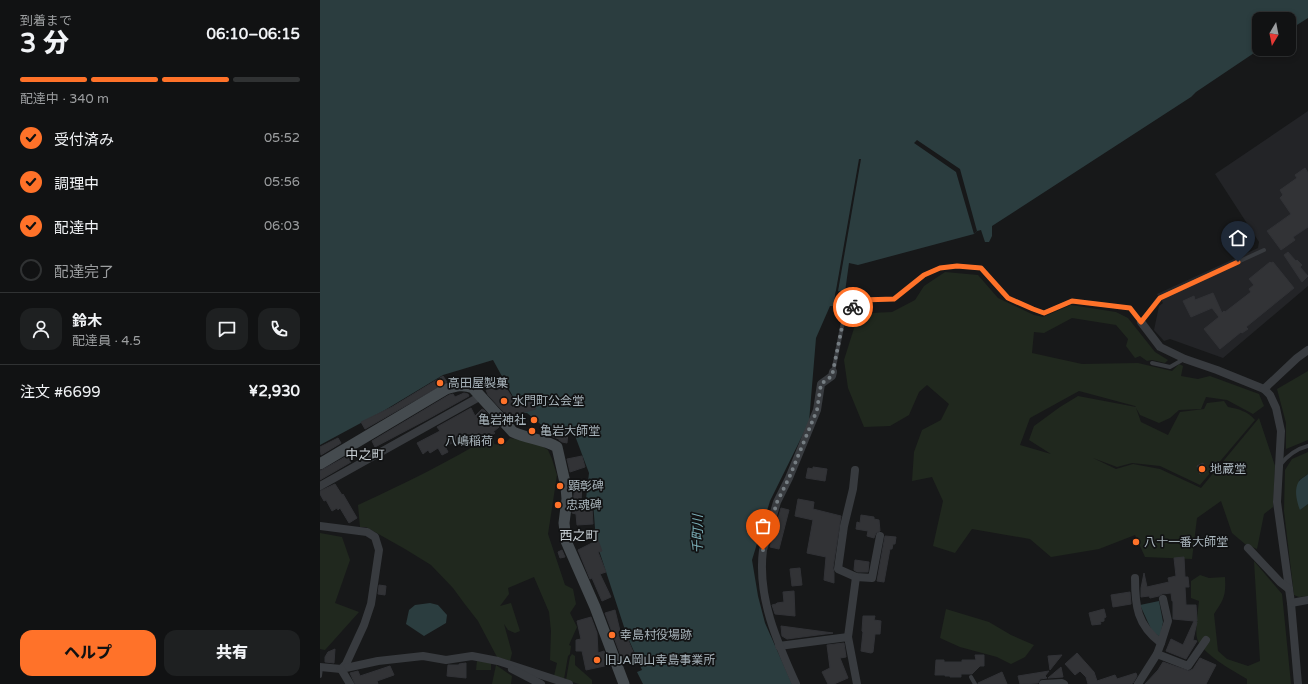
<!DOCTYPE html>
<html lang="ja">
<meta charset="utf-8">
<style>
body{margin:0;font-family:"Varela Round","Noto Sans JP",sans-serif;background:#1e2021;color:#f1f3f6;height:100vh;display:flex;flex-direction:column;font-size:15px;white-space:nowrap}
*{box-sizing:border-box;margin:0}
p{font-size:13px;color:#9c9ea0}
.icon{flex:none;width:22px;height:22px;fill:none;stroke:currentColor;stroke-width:2;stroke-linecap:round;stroke-linejoin:round}
.map{position:relative;flex:1;overflow:hidden}
.drawer{display:flex;flex-direction:column;background:#111213;width:320px}
.drawer>*{flex:none}
.needle{width:26px;rotate:190deg}
.fabs{position:absolute;left:932px;top:12px;display:grid;gap:8px}
.fabs a{display:grid;place-items:center;width:44px;height:44px;border-radius:8px;background:#111213;box-shadow:0 2px 6px #0003,0 0 0 1px #303233;font-size:20px}
.pin{position:absolute;display:grid;place-items:center;width:34px;height:34px;color:#fff;margin:-41px -17px;border-radius:50% 50% 50% 0;rotate:-45deg;box-shadow:0 0 4px #0007}
.pin .icon{rotate:45deg}
.courier{position:absolute;display:grid;place-items:center;width:40px;height:40px;margin:-20px;border:3px solid #ff7229;border-radius:50%;background:#fff;color:#222;box-shadow:0 1px 5px #0007}
.overview em{font-style:normal;font-weight:800}
.overview div{display:flex;flex-direction:column-reverse}
.overview{display:flex;align-items:center;justify-content:space-between;height:68px;padding:0 20px}
h1{font-size:26px;font-weight:800;line-height:30px}
.bar{display:grid;grid-template-columns:repeat(4,1fr);gap:6px 4px;align-content:center;height:48px;padding:0 20px}
.bar i{height:5px;border-radius:3px;background:#303233}
.bar .selected{background:#ff7229}
.bar p{grid-column:span 4}
.line{display:flex;align-items:center;gap:10px;padding:0 20px;border-top:1px solid #303233}
.line div{flex:1}
.round{display:grid;place-items:center;flex:none;width:42px;height:42px;border-radius:12px;background:#1e2021}
ol{padding:0 20px;list-style:none}
li{display:flex;align-items:center;gap:12px;height:44px}
li p{margin-inline-start:auto}
li .icon{padding:4px;border-radius:50%;background:#ff7229;color:#111;stroke-width:4}
li:last-child{color:#9c9ea0}
li i{width:22px;height:22px;border:2px solid #303233;border-radius:50%}
.cta{display:flex;gap:8px;margin-top:auto;padding:8px 20px}
.cta a{flex:1;height:46px;border-radius:12px;background:#ff7229;color:#111;font-size:16px;font-weight:800;line-height:46px;text-align:center}
.cta a+a{background:#1e2021;color:#f1f3f6}
main{display:flex;flex:1;min-height:0}
.map>svg:first-child{display:block}
.built{fill:#232427}
.green{fill:#20281e;fill-rule:evenodd}
.water{fill:#2b3d3f}
.pier{fill:#171819}
.building{fill:#323336;stroke:#313236}
.lines{fill:none;stroke-linecap:round;stroke-linejoin:round}
.lane{stroke:#383b3f;stroke-width:4}
.street{stroke:#383b3f;stroke-width:8}
.secondary{stroke:#454b4f;stroke-width:11}
.done{stroke:#757d82;stroke-width:4;stroke-dasharray:0 7.2}
.route{stroke:#ff7229;stroke-width:5}
.poi-dot{fill:#ff7229;stroke:#121314;stroke-width:1.5}
.labels{text-anchor:middle;dominant-baseline:central;stroke-width:3.5;stroke-linejoin:round;paint-order:stroke}
.poi-label{font-size:12px;fill:#a8b4bb;stroke:#121314;text-anchor:start}
.neighbourhood-label{font-size:13px;fill:#c9d1d6;stroke:#121314}
.water-label{font-size:13px;font-style:italic;fill:#7cb0b9;stroke:#121314}
</style>
<main>
<section class="drawer">
<div class="overview"><div><h1>3 分</h1><p>到着まで</p></div><em>06:10–06:15</em></div>
<div class="bar"><i class="selected"></i><i class="selected"></i><i class="selected"></i><i></i><p>配達中 · 340 m</p></div>
<ol>
<li><svg class="icon" aria-label="check" viewBox="0 0 24 24"><path d="M5 12l5 5 9-10"/></svg>受付済み<p>05:52</p></li>
<li><svg class="icon" aria-label="check" viewBox="0 0 24 24"><path d="M5 12l5 5 9-10"/></svg>調理中<p>05:56</p></li>
<li><svg class="icon" aria-label="check" viewBox="0 0 24 24"><path d="M5 12l5 5 9-10"/></svg>配達中<p>06:03</p></li>
<li><i></i>配達完了</li>
</ol>
<div class="line" style="height:72px"><a class="round"><svg class="icon" aria-label="person" viewBox="0 0 24 24"><circle cx="12" cy="8" r="4"/><path d="M4 21q1-7 8-7t8 7"/></svg></a><div><b>鈴木</b><p>配達員 · 4.5</p></div><a class="round"><svg class="icon" aria-label="chat" viewBox="0 0 24 24"><path d="M4 5h16v11H9l-5 4z"/></svg></a><a class="round"><svg class="icon" aria-label="phone" viewBox="0 0 24 24"><path d="M5 4h4l2 5-3 2q2 4 5 5l2-3 5 2v4C11 20 4 13 5 4z"/></svg></a></div>
<div class="line" style="height:52px"><div>注文 #6699</div><b>¥2,930</b></div>
<div class="cta"><a>ヘルプ</a><a>共有</a></div>
</section>
<div class="map">
<svg width="988" height="684" viewBox="0 0 988 684">
<rect width="100%" height="100%" fill="#171819"/>
<polygon class="built" points="988,111 988,286 903,358 850,339 844,341 834,330 839,306 843,303 837,294 938,248 939,242 895,174"/>
<g class="green">
<path d="M 625,272 L 658,275 L 678,298 L 714,315 L 723,317 L 751,305 L 796,312 L 808,318 L 835,352 L 848,360 L 845,363 L 832,360 L 827,361 L 820,356 L 815,358 L 806,346 L 808,339 L 796,325 L 752,318 L 724,333 L 714,332 L 712,353 L 762,364 L 818,363 L 852,371 L 859,364 L 863,366 L 861,376 L 878,379 L 890,376 L 939,394 L 944,406 L 933,414 L 907,400 L 886,397 L 881,409 L 859,410 L 850,418 L 839,423 L 820,415 L 816,408 L 821,422 L 848,435 L 860,412 L 884,409 L 887,403 L 904,401 L 908,407 C 918,409 928,411 935,420 L 880,485 L 840,466 L 812,463 L 797,467 L 773,458 L 796,469 L 813,464 L 840,469 L 881,488 L 939,418 L 955,466 L 953,507 L 944,514 L 937,549 L 925,544 L 912,533 L 901,501 L 877,518 L 872,559 L 825,557 L 815,535 L 779,549 L 731,557 L 710,539 L 652,529 L 635,553 L 613,546 L 623,501 L 612,477 L 592,481 L 594,452 L 602,430 L 621,420 L 629,404 L 607,385 L 599,392 L 589,415 L 570,426 L 544,427 L 528,388 L 524,360 L 535,325 L 551,313 L 572,312 L 595,300 L 604,286 ZM 759,391 L 815,406 L 816,407 L 758,396 L 740,407 L 714,426 L 709,440 L 731,454 L 700,445 L 710,418 Z"/>
<polygon points="988,371 988,440 966,449 966,423 957,389"/>
<path d="M 173,435 L 174,444 L 183,445 L 190,438 L 217,443 L 228,450 L 232,459 L 237,475 L 228,534 L 245,585 L 253,589 L 256,604 L 250,613 L 257,627 L 249,645 L 251,646 L 250,654 L 248,656 L 244,679 L 234,676 L 237,663 L 230,660 L 231,631 L 229,612 L 214,577 L 188,588 L 189,594 L 180,606 L 191,603 L 200,631 L 195,633 L 188,630 L 184,624 L 192,653 L 190,661 L 177,657 L 158,621 L 144,603 L 133,588 L 111,565 L 85,549 L 46,527 L 40,527 L 38,505 C 84,484 130,461 173,435 Z"/>
<polygon points="988,452 988,474 979,480 980,510 988,504 988,596 979,597 974,595 964,511 965,470 972,459"/>
<polygon points="0,533 22,537 30,560 15,603 39,612 5,650 0,649"/>
<path d="M 934,561 L 962,594 L 971,684 L 927,684 L 927,679 C 915,672 879,652 877,638 C 875,631 878,610 879,601 L 871,598 L 871,581 L 880,575 L 889,578 L 905,577 C 906,596 904,599 894,614 L 898,651 L 907,659 L 928,666 L 940,661 Z"/>
<polygon points="626,609 669,622 691,635 714,645 705,657 691,664 677,657 640,647 620,638"/>
<polygon points="252,654 255,656 255,665 272,680 272,684 259,684 246,680 250,657"/>
<polygon points="157,661 171,662 171,670 156,670"/>
<polygon points="176,665 192,676 191,684 172,684"/>
</g>
<g class="water">
<polygon points="0,0 988,0 988,18 969,30 969,19 939,19 939,49 940,49 876,92 871,97 672,226 672,236 669,242 665,242 661,230 657,231 654,234 538,265 529,263 525,292 516,291 513,306 510,306 496,338 489,422 450,501 432,560 438,596 445,623 472,684 323,684 317,672 322,670 306,633 276,541 273,502 266,499 269,473 254,433 224,427 207,413 202,413 173,360 123,375 65,410 0,445"/>
<path d="M 988,474 L 988,504 L 980,510 C 977,502 973,488 980,480 C 982,478 986,476 988,474 Z"/>
<polygon points="839,601 843,622 840,637 832,631 820,605"/>
<polygon points="110,603 118,605 127,615 126,623 104,636 86,624 89,610 95,605"/>
</g>
<g class="pier">
<polygon points="597,140 640,169 657,231 654,234 636,172 594,143"/>
<polygon points="539,159 541,159 517,297 515,296"/>
</g>
<g class="building">
<polygon points="985,168 988,173 988,227 973,237 975,240 961,250 947,231 971,214 960,198 963,195 960,190 977,178 975,175"/>
<polygon points="968,252 976,261 977,260 982,265 980,267 988,276 982,282 964,255"/>
<polygon points="950,262 951,263 953,262 974,288 926,327 928,329 922,333 921,332 900,349 884,329 899,317 892,308 871,317 863,301 874,296 875,300 893,293 902,313 904,311 905,312 931,292 929,289 934,285 929,279"/>
<polygon points="123,376 127,382 45,429 41,422 72,407"/>
<polygon points="184,385 198,406 213,401 216,409 198,414 191,420 168,395 166,390 174,387 176,391"/>
<polygon points="144,393 148,394 149,396 108,419 55,447 52,441 129,395 133,394 135,397"/>
<polygon points="151,408 155,416 162,409 164,410 179,427 173,432 175,433 168,438 166,436 162,439 159,436 143,442 142,439 125,446 128,452 122,455 118,448 110,453 108,450 103,454 97,443 120,431 117,427"/>
<polygon points="226,429 248,432 247,443 242,442 239,440 239,439 225,434"/>
<polygon points="18,438 21,443 1,455 0,447"/>
<polygon points="27,456 31,462 0,480 0,471"/>
<polygon points="262,456 265,467 250,472 247,459"/>
<polygon points="883,463 886,472 880,474 877,466"/>
<polygon points="493,467 507,469 505,481 486,478 488,468 493,469"/>
<polygon points="15,484 22,495 23,494 37,518 29,523 20,508 18,510 17,508 12,511 6,500 4,501 0,494 0,491"/>
<polygon points="255,485 262,485 261,502 267,502 267,507 272,507 273,524 257,525 256,514 252,513"/>
<polygon points="478,499 494,502 493,509 521,516 513,568 514,573 514,583 504,580 506,557 487,553 493,520 475,516"/>
<polygon points="461,508 469,510 459,549 450,547"/>
<polygon points="541,515 554,517 554,519 559,520 560,531 556,533 554,538 547,536 548,531 536,529 537,522 540,523"/>
<polygon points="565,536 576,537 575,544 573,544 572,549 570,549 564,582 557,581"/>
<polygon points="278,540 282,551 278,552 286,572 280,574 291,597 282,601 272,578 270,579 258,550"/>
<polygon points="242,550 245,557 240,558 238,552"/>
<polygon points="864,557 865,577 868,577 869,587 865,587 866,605 876,605 877,621 875,621 877,622 873,640 877,641 866,659 846,651 851,639 863,645 874,621 853,619 853,601 852,601 851,593 842,594 839,596 830,598 829,596 821,597 821,588 824,573 827,587 849,582 848,578 856,576 854,558"/>
<polygon points="535,560 549,562 548,572 537,572 534,570"/>
<polygon points="480,568 482,585 472,586 470,569"/>
<polygon points="59,585 66,586 65,595 58,594"/>
<polygon points="474,591 475,616 455,614 452,605 456,604 457,603 464,602 463,592"/>
<polygon points="810,592 811,604 793,607 791,595"/>
<polygon points="784,609 786,617 784,618 784,621 780,622 781,624 772,625 769,613"/>
<polygon points="295,610 301,635 305,633 314,654 302,659 285,613"/>
<polygon points="543,616 555,616 554,620 561,621 560,634 555,634 553,652 551,653 541,651 543,632 542,631"/>
<polygon points="271,617 277,633 278,653 284,651 289,665 266,670 262,651 256,651 256,640 261,639 257,621"/>
<polygon points="461,626 513,633 467,639 462,636"/>
<polygon points="524,643 526,657 520,658 528,678 514,684 508,684 502,672 510,668 507,645"/>
<polygon points="15,649 14,663 5,662 5,657 8,652"/>
<polygon points="757,653 774,672 777,681 795,675 797,679 816,673 817,676 813,683 810,684 768,684 766,677 760,671 755,675 745,664"/>
<polygon points="655,655 664,655 664,666 660,666 652,674 641,674 641,677 630,677 630,676 625,676 625,675 615,675 616,660 624,660 624,662 642,662 642,660 656,660"/>
<polygon points="742,655 730,670 728,656"/>
<polygon points="880,658 896,665 886,684 825,684 838,670 843,662 869,671 873,669"/>
<polygon points="146,663 146,678 127,676 128,665 139,665 139,664"/>
<polygon points="70,666 74,675 57,681 58,684 35,684 30,673 38,671 40,676"/>
<polygon points="741,667 743,677 728,678"/>
<polygon points="729,671 725,676 727,678 720,679 718,683 700,684 698,676"/>
<polygon points="682,672 687,684 658,684 658,683"/>
</g>
<g class="lines">
<g class="lane">
<polyline points="832,363 850,367 864,359"/>
<polyline points="513,372 524,317 527,313 542,300 574,299 604,275 620,268 637,266 661,268 688,298 713,309 723,313 752,301 810,308 821,322 839,298 944,250"/>
<path d="M 960,465 C 968,455 976,449 988,446"/>
<polyline points="0,676 1,667"/>
<polyline points="651,677 655,684"/>
</g>
<g class="street">
<polyline points="821,322 840,347 865,359 897,370 944,389 950,395 956,408 961,431 957,502 971,603 978,684"/>
<polyline points="944,389 977,358 988,350"/>
<polyline points="535,470 533,489 524,526 518,569 536,577 552,578 560,536"/>
<polyline points="0,486 161,396"/>
<polyline points="0,526 47,532 55,537 59,550 51,604 44,625 26,664 21,669"/>
<polyline points="928,548 960,582 969,589"/>
<polyline points="536,577 528,637 537,684"/>
<path d="M 815,578 C 815,606 817,625 841,643"/>
<polyline points="971,603 988,600"/>
<polyline points="459,646 528,637"/>
<polyline points="837,654 868,666 886,640"/>
<polyline points="0,667 21,669 58,661 103,656 126,660 152,656 178,661 249,684"/>
<polyline points="21,669 30,684"/>
<polyline points="192,669 221,684"/>
<path d="M 476,684 C 457,642 437,597 443,550 L 457,502 L 469,478 L 497,410 L 501,384 L 512,376 L 513,372"/>
<polyline points="723,684 742,683 744,684"/>
<polyline points="818,684 837,654 841,643 848,621 843,599"/>
</g>
<path class="secondary" d="M 0,464 L 126,389 C 136,386 143,384 153,388 L 193,432 C 208,439 223,439 237,447 L 246,487 L 247,499 L 244,523 L 246,541 L 275,607 L 304,684"/>
</g>
<g class="lines">
<polyline class="done" points="443,550 457,502 469,478 497,410 501,384 512,376 524,317 533,307"/>
<polyline class="route" points="533,307 542,300 574,299 604,275 620,268 637,266 661,268 688,298 713,309 724,313 752,301 810,308 821,322 840,298 918,262"/>
</g>
<g class="poi-dot">
<circle cx="120" cy="383" r="4"/>
<circle cx="184" cy="401" r="4"/>
<circle cx="214" cy="420" r="4"/>
<circle cx="212" cy="431" r="4"/>
<circle cx="181" cy="441" r="4"/>
<circle cx="882" cy="469" r="4"/>
<circle cx="240" cy="486" r="4"/>
<circle cx="238" cy="505" r="4"/>
<circle cx="816" cy="542" r="4"/>
<circle cx="292" cy="635" r="4"/>
<circle cx="277" cy="660" r="4"/>
</g>
<g class="labels">
<g class="poi-label">
<text x="128" y="383">高田屋製菓</text>
<text x="192" y="401">水門町公会堂</text>
<text x="206" y="420" text-anchor="end">亀岩神社</text>
<text x="220" y="431">亀岩大師堂</text>
<text x="173" y="441" text-anchor="end">八嶋稲荷</text>
<text x="890" y="469">地蔵堂</text>
<text x="248" y="486">顕彰碑</text>
<text x="246" y="505">忠魂碑</text>
<text x="824" y="542">八十一番大師堂</text>
<text x="300" y="635">幸島村役場跡</text>
<text x="285" y="660">旧JA岡山幸島事業所</text>
</g>
<g class="neighbourhood-label">
<text x="45" y="455">中之町</text>
<text x="259" y="536">西之町</text>
</g>
<g class="water-label">
<text transform="translate(378 534) rotate(-90)">千町川</text>
</g>
</g>
</svg>
<div class="fabs">
<a><svg class="needle" viewBox="-14 -14 28 28"><path d="M0-13l5 13h-10z" fill="#e53935"/><path d="M0 13l5-13h-10z" fill="#9c9ea0"/></svg></a>
</div>
<div class="pin" style="left:443px;top:550px;background:#ea580c"><svg class="icon" aria-label="bag" viewBox="0 0 24 24"><path d="M5 8h14l-1 12H6zM9 8a3 3 0 0 1 6 0"/></svg></div>
<div class="pin" style="left:918px;top:262px;background:#1f2937"><svg class="icon" aria-label="home" viewBox="0 0 24 24"><path d="M3 11l9-7 9 7M6 9v11h12V9"/></svg></div>
<div class="courier" style="left:533px;top:307px"><svg class="icon" aria-label="bike" viewBox="0 0 24 24"><circle cx="6" cy="16" r="4"/><circle cx="18" cy="16" r="4"/><path d="M6 16l4-8h5l3 8M10 8l3 8H6M13 5h3"/></svg></div>
</div>
</main>
